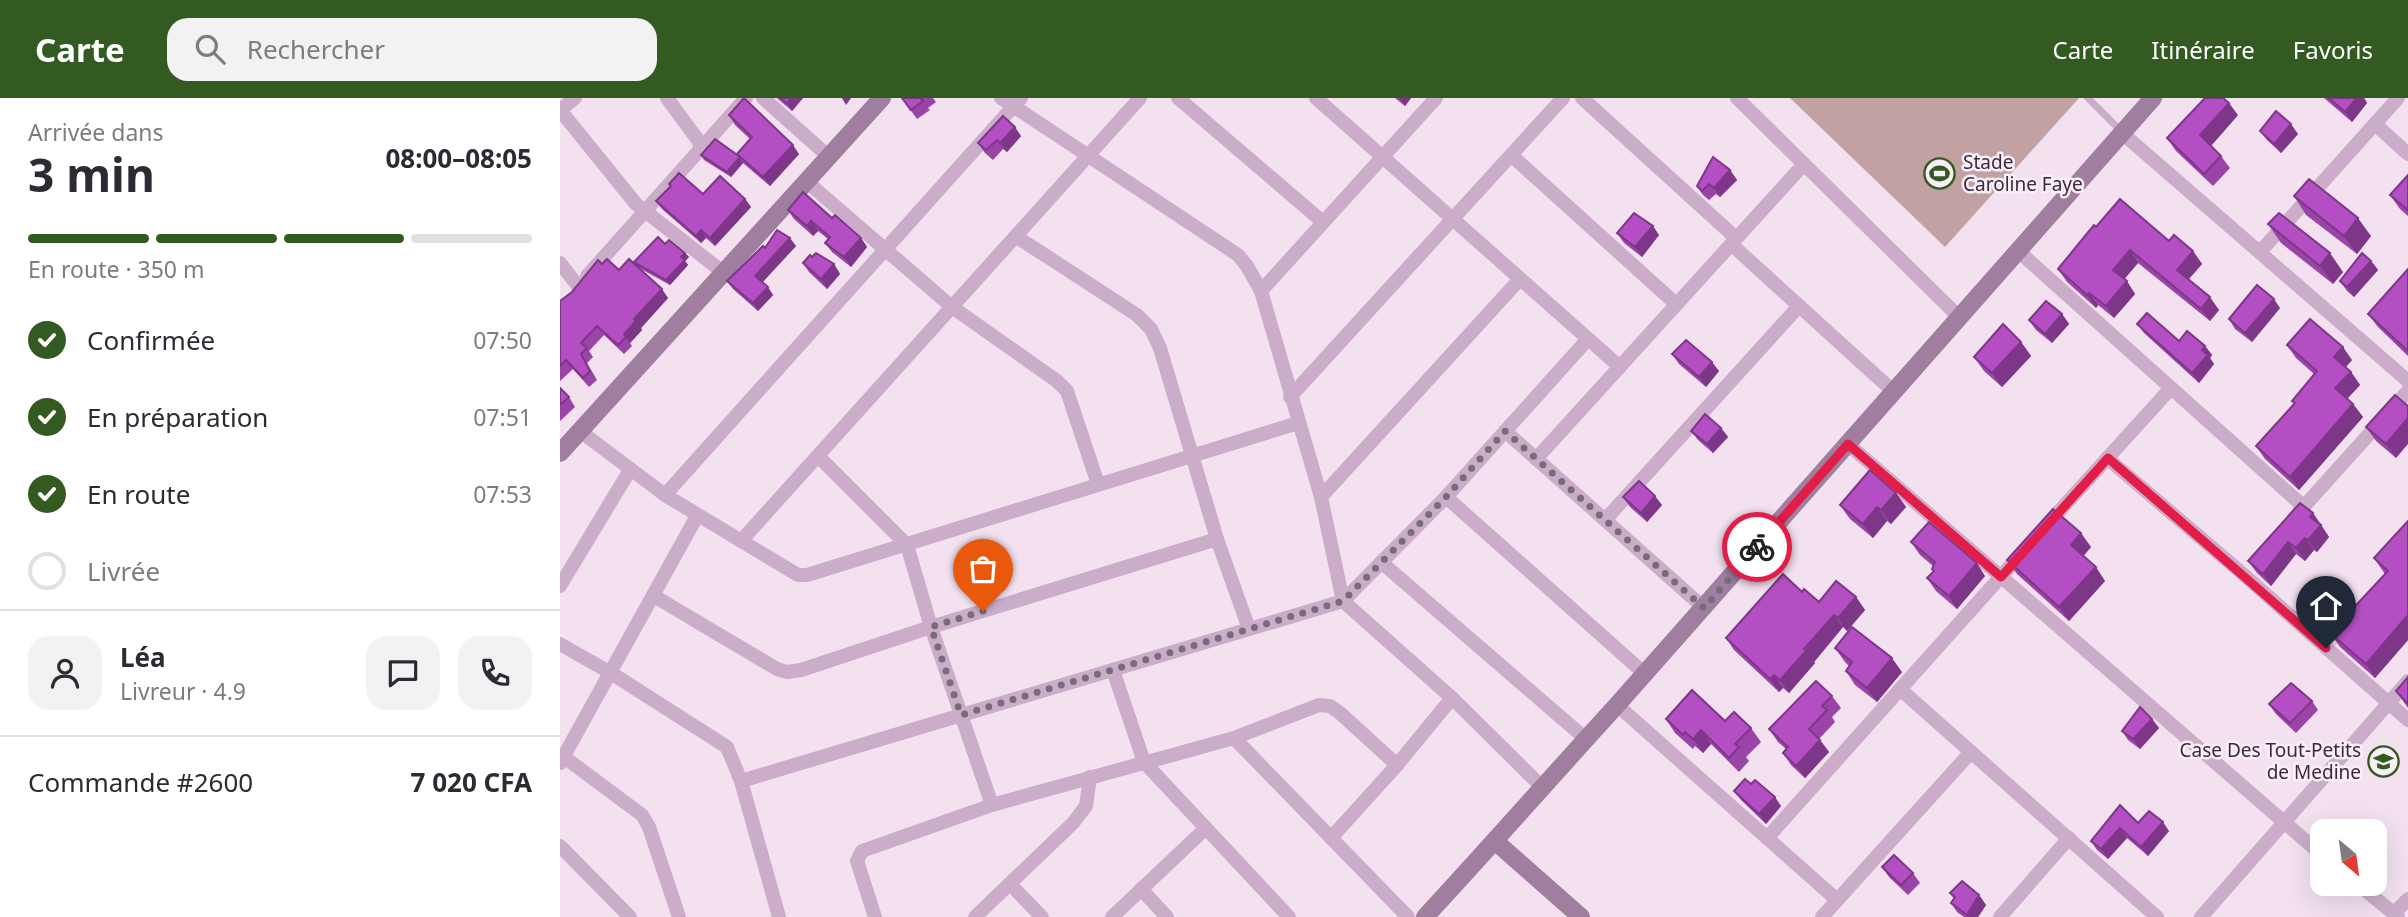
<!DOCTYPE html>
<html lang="fr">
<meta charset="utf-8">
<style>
body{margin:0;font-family:"Noto Sans",sans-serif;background:#f2f2f3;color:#2b2b33;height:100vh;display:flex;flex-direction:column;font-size:26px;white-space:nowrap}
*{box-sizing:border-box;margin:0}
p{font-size:23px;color:#7c7c81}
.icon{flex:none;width:38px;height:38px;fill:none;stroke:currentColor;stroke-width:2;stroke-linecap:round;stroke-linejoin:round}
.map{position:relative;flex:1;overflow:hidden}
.sheet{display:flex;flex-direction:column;background:#fff;width:560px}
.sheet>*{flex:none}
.needle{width:46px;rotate:151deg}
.fabs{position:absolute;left:1750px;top:721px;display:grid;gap:14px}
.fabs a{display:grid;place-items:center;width:77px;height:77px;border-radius:14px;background:#fff;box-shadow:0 7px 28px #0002;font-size:35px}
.pin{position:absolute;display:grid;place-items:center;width:60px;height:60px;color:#fff;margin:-72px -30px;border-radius:50% 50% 50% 0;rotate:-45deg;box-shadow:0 0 7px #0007}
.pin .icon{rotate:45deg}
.courier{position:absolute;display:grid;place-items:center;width:70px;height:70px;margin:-35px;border:5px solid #e11d48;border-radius:50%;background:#fff;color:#222;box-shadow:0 2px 9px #0007}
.headline em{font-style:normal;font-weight:700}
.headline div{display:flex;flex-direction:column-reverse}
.headline{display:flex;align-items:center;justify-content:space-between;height:119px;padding:0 28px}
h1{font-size:46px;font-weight:700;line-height:52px}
.bar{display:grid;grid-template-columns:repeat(4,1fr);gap:10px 7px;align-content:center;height:84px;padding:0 28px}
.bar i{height:9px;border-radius:5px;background:#e1e1e2}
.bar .current{background:#335b21}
.bar p{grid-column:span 4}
.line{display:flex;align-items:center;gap:18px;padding:0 28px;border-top:2px solid #e1e1e2}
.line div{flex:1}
.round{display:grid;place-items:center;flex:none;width:74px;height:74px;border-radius:21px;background:#f2f2f3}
ol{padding:0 28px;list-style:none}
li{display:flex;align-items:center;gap:21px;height:77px}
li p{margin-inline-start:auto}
li .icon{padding:7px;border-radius:50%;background:#335b21;color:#fff;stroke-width:4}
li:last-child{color:#7c7c81}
li i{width:38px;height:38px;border:4px solid #e1e1e2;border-radius:50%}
header{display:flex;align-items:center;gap:42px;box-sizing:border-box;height:98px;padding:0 35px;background:#335b21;color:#fff}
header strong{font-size:33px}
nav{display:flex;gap:38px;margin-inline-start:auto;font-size:24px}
.search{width:490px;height:63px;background:#f2f2f3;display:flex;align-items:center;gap:18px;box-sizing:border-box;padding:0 24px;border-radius:21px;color:#7c7c81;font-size:26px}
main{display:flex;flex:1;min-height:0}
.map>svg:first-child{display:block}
.green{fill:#c2a1a2}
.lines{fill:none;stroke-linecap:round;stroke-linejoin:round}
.lane{stroke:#cbadc9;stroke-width:7}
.street{stroke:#cbadc9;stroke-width:14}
.secondary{stroke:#9f7e9f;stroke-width:18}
.wall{fill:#9b44a8}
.shaded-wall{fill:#7e3788}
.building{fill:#b44fc3;stroke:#7e3788;stroke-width:2}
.done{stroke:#7a6b7a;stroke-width:7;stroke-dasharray:0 12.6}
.route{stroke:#e11d48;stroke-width:9}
.labels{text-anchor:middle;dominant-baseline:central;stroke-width:5;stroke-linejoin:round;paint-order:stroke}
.poi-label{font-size:19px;fill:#392b3a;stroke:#faeef8;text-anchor:start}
</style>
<header>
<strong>Carte</strong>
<div class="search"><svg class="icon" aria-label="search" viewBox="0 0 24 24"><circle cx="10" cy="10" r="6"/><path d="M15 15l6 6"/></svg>Rechercher</div>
<nav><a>Carte</a><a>Itinéraire</a><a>Favoris</a></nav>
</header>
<main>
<section class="sheet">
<div class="headline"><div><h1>3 min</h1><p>Arrivée dans</p></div><em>08:00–08:05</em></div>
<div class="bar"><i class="current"></i><i class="current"></i><i class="current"></i><i></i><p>En route · 350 m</p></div>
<ol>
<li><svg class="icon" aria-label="check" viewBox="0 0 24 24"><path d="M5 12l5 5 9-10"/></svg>Confirmée<p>07:50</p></li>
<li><svg class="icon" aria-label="check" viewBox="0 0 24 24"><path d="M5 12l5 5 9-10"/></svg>En préparation<p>07:51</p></li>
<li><svg class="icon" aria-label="check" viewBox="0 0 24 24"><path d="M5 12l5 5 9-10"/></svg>En route<p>07:53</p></li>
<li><i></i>Livrée</li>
</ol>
<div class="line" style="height:126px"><a class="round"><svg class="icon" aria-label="person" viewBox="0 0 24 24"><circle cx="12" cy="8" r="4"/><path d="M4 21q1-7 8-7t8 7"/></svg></a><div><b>Léa</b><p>Livreur · 4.9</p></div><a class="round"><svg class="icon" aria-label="chat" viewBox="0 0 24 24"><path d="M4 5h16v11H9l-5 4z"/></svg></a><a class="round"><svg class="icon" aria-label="phone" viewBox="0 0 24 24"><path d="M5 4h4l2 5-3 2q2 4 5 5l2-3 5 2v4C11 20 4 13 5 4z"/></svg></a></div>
<div class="line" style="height:91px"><div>Commande #2600</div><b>7 020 CFA</b></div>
</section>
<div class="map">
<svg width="1848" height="819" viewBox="0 0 1848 819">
<rect width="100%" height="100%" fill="#f3e1f0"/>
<polygon class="green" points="1230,0 1519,0 1385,149"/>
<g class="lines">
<polyline class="lane" points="1528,0 1562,34"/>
<g class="street">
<polyline points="107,0 143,49"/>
<polyline points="203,0 268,58"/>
<polyline points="441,0 678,157 687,168 701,193 761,399 783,503 892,600 982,689"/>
<polyline points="618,0 763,124"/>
<polyline points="756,0 1060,269"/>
<polyline points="1022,0 1176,140"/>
<polyline points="1177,0 1399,219"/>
<polyline points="0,12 76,106 164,175"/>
<polyline points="0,12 15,0"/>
<polyline points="1815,26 1848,56"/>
<polyline points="1562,35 1848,283"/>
<polyline points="951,57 1116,206"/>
<polyline points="246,83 392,209 497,283 507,293 538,386"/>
<polyline points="457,139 577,217 591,231 600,250 657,441 689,531"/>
<polyline points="1171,146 1334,294"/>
<polyline points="1457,152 1744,409"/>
<polyline points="1700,154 1838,0"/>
<polyline points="0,165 18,188"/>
<polyline points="27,178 186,0"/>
<polyline points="701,193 876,0"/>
<polyline points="730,299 1003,0"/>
<polyline points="20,333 105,397 238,477 247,477 738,325"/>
<polyline points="945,333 1144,510"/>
<polyline points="1288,346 1762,757"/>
<polyline points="259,359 347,447 371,529 432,707"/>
<polyline points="1547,360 1683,476 1848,622"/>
<polyline points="976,361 1244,66"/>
<polyline points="105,397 461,0"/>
<polyline points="761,399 960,181"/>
<polyline points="886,399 1085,576"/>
<polyline points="1739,414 1848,293"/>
<polyline points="1045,422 1239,208"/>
<polyline points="1485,429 1611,290"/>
<polyline points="181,443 580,0"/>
<polyline points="821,464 1026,641"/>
<polyline points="0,488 70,372"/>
<polyline points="94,498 217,571 227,574 241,572 371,529 657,441"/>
<polyline points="0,546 51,575 167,649 181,683 219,819"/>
<polyline points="553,572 584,664 729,819"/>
<polyline points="1340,591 1597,819"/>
<polyline points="1057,607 1277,802"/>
<polyline points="674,640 848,819"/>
<polyline points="4,659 82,717 89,729 119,819"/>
<polyline points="0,665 137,418"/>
<polyline points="181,683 783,503 886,399 1028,241"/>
<polyline points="771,740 837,667 892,600"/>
<polyline points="1207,740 1462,455"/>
<polyline points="0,748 70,819"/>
<polyline points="450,786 482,819"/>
<polyline points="1798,786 1838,819"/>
<polyline points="581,791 607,819"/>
<polyline points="1834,815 1848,801"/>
<polyline points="315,819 297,763 302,753 432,707 674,640 759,607 770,608 780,615 837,667"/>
<polyline points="415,819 513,725 526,708 530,679"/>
<polyline points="552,819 646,730"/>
<polyline points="1262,819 1411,654"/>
<polyline points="1440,819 1509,740"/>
<polyline points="1641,819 1848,583"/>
</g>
<g class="secondary">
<polyline points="0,355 322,0"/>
<polyline points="936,744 1021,819"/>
<path d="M 865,819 C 930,749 993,677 1057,607 L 1593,0"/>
</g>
</g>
<g class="wall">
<polygon points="217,0 243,0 232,13"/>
<polygon points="342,0 373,0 376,4 368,10 370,12 357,21"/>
<polygon points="835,0 851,0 845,8"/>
<polygon points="1764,0 1804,0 1807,5 1792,24"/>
<polygon points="169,17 239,56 210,88 183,65 171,79 144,62 141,57 179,59 190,41 175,27"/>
<polygon points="1678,17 1651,48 1661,58 1670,70 1653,88 1616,53 1607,40"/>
<polygon points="1700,33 1738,36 1721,55 1707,42"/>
<polygon points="461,38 447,54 443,51 433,62 425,55 418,45"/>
<polygon points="1170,72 1177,82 1160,99 1156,96 1149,102 1143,97 1137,88"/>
<polygon points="1848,77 1848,118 1840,111 1830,97"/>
<polygon points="109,86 143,96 185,101 191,109 155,148 146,140 141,145 102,111 96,103 111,89"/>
<polygon points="1734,98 1811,138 1797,156 1746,117"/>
<polygon points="228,112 272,120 301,140 307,149 291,169 272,154 265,145 268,141 258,133 253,138 234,121"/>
<polygon points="1708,126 1783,174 1773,186 1721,145"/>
<polygon points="1536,129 1609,143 1633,153 1642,166 1629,181 1659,212 1650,223 1578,165 1564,181 1575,196 1554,220 1538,207 1536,210 1507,184 1498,171"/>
<polygon points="1057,135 1099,137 1082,159 1064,145"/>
<polygon points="105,146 125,155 129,159 125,163 128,167 110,187 79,170 108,200 81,230 82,232 70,245 72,248 64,256 44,237 29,253 33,259 27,265 37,282 29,289 13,271 0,283 0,203 12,194 42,166 59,172 76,167 74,164"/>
<polygon points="236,148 202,184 213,197 198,213 173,191 167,183 205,150"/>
<polygon points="252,159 274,166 280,176 267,191 249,174 243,165"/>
<polygon points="1811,163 1818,172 1794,199 1787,193 1780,183"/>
<polygon points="1848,171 1848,258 1818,229 1808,216"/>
<polygon points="1720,210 1692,244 1675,231 1669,221"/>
<polygon points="1502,216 1509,226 1492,245 1476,232 1469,222"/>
<polygon points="1577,226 1619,243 1645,248 1652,257 1650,260 1654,266 1639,285 1584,235"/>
<polygon points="1461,244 1471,258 1442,289 1424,273 1414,259"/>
<polygon points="1727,247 1792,262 1786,269 1791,274 1800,287 1787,301 1793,306 1803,319 1739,392 1705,361 1696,348 1734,306 1732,303 1754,276 1736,260"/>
<polygon points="1112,256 1159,273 1146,289 1119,266"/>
<polygon points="0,290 9,299 15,309 0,323"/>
<polygon points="1848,308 1836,360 1816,343 1806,329"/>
<polygon points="1161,330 1168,339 1153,355 1138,342 1131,333"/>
<polygon points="1336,395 1346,409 1331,426 1327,423 1313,440 1290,421 1280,407"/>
<polygon points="1063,399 1102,407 1087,424 1070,409"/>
<polygon points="1753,415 1769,439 1757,454 1754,452 1745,463 1736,456 1711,488 1697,475 1688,463"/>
<polygon points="1848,423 1848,542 1815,580 1780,549 1770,535 1825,476 1814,460"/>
<polygon points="1351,444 1425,478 1397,511 1376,493 1367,480 1374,473 1372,471 1373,468 1360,457"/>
<polygon points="1531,449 1523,458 1545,483 1509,523 1457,476 1447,462"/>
<polygon points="1242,494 1259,504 1296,499 1305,512 1287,533 1283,529 1254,564 1255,565 1229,595 1223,590 1219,594 1174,552 1166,540"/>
<polygon points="1275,550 1342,574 1317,604 1295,587 1286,573 1289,568 1285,564"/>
<polygon points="1848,579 1848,610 1836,593"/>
<polygon points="1272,598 1281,610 1272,619 1275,624 1259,641 1269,654 1245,680 1231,667 1223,655 1226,651 1218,644 1209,631"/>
<polygon points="1752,603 1758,612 1736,635 1716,616 1709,606"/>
<polygon points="1106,621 1165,623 1191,630 1201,644 1186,659 1189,663 1179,674 1151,646 1143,655 1135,648 1133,651 1115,635"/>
<polygon points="1592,621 1599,630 1580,651 1568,642 1562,633"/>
<polygon points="1191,686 1221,708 1206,726 1181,702 1174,693"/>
<polygon points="1578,725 1609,733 1588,758 1567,740 1548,761 1537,752 1531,743"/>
<polygon points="1322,769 1353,775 1360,785 1348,797 1329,779"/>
<polygon points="1390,795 1419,797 1426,807 1418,819 1404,819 1397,814 1391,805 1394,801"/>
</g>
<g class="shaded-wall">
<polygon points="232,0 243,0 232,13 227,5"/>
<polygon points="282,0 291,0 286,7"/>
<polygon points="839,0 851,0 845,8"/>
<polygon points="1797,0 1804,0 1807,5 1792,24 1785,14"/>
<polygon points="1669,5 1678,17 1649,50 1640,37"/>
<polygon points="1731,26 1738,36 1721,55 1714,46"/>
<polygon points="455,29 461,38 447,54 440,45"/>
<polygon points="233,47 239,56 210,88 203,79"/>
<polygon points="180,60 183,65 171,79 167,74"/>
<polygon points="1170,72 1177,82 1160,99 1154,90"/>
<polygon points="185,101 191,109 155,148 150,140"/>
<polygon points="1798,120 1811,138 1797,156 1784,138"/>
<polygon points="251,123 258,133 253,138 247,128"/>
<polygon points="1093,128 1099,137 1082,159 1075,149"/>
<polygon points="141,132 146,140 141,145 136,138"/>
<polygon points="230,140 236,148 201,186 195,178"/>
<polygon points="301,140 307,149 291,169 284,159"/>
<polygon points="1570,152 1578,165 1562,184 1553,172"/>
<polygon points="1633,153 1642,166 1626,184 1617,172"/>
<polygon points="125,155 129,159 125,163 128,167 110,187 106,182"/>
<polygon points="1770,155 1783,174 1773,186 1760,168"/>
<polygon points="1811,163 1818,172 1794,199 1787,189"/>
<polygon points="274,166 280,176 267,191 261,181"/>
<polygon points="1567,183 1575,196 1554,220 1546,208"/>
<polygon points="208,189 213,197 198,213 193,205"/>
<polygon points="102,191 108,200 81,230 82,232 70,245 64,236 74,221"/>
<polygon points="1529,195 1538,207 1536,210 1527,197"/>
<polygon points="1650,199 1659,212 1650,223 1641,211"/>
<polygon points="1714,201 1720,210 1692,244 1685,235"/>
<polygon points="1502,216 1509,226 1492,245 1485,236"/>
<polygon points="1461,244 1471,258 1442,289 1432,275"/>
<polygon points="1645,248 1652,257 1650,260 1654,266 1639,285 1632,275 1642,252"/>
<polygon points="1783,249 1792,262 1783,272 1774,259"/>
<polygon points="1152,264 1159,273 1146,289 1139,279"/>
<polygon points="1791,274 1800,287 1785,303 1775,290"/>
<polygon points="1793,306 1803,319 1739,392 1730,379"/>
<polygon points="1848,320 1848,346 1836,360 1826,346"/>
<polygon points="1161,330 1168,339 1153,355 1147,346"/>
<polygon points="1336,395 1346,409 1331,426 1321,412"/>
<polygon points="1095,398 1102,407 1087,424 1081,415"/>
<polygon points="1317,409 1327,423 1313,440 1303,426"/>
<polygon points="1753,415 1769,439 1757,454 1748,442 1750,419"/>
<polygon points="1521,435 1531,449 1521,461 1511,447"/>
<polygon points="1745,440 1754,452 1745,463 1736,450"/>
<polygon points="1728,444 1736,456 1711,488 1703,476"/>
<polygon points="1417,465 1425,478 1397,511 1389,498"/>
<polygon points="1536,469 1545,483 1509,523 1499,509"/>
<polygon points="1296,499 1305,512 1287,533 1278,520"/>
<polygon points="1274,517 1283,529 1254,564 1255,565 1229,595 1220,582"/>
<polygon points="1848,517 1848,542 1815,580 1806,566"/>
<polygon points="1332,560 1342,574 1317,604 1307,590"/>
<polygon points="1214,577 1223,590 1219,594 1210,581"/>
<polygon points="1592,621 1599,630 1580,651 1573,641"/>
<polygon points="1141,632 1151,646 1143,655 1133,641"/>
<polygon points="1260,642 1269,654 1245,680 1236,668"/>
<polygon points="1215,699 1221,708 1206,726 1199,716"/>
<polygon points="1603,724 1609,733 1588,758 1581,749"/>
<polygon points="1560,730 1567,740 1548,761 1541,751"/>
<polygon points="1419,797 1426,807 1418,819 1409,819 1407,817"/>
</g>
<g class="building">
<polygon points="184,0 233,47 203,79 177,56 192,39 169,17"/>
<polygon points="220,0 232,0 227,5"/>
<polygon points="342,0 362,0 361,1 363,3 351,12"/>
<polygon points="1645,0 1663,0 1669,5 1640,37 1661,58 1644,76 1607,40"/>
<polygon points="1769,0 1797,0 1785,14"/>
<polygon points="1716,13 1731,26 1714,46 1700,33"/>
<polygon points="443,18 455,29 440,45 437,42 426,52 418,45"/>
<polygon points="155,41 180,59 167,74 141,57"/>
<polygon points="1153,59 1170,72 1154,90 1149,86 1142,93 1137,88"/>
<polygon points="119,75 143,96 160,78 185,101 150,140 141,132 136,138 96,103 111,88 109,86"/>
<polygon points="1848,77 1848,112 1830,97"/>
<polygon points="1749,81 1798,120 1784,138 1734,98"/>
<polygon points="243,94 272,120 275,117 301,140 284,159 265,145 270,139 251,123 247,128 228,112"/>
<polygon points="1560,101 1609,143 1614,137 1633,153 1617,172 1650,199 1641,211 1570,152 1553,172 1567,183 1546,208 1529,195 1527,197 1498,171 1534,127 1536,129"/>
<polygon points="1074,115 1093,128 1075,149 1057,135"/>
<polygon points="1719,115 1770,155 1760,168 1708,126"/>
<polygon points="217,132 230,140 195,178 208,189 193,205 167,183 203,148 205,150"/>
<polygon points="98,139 105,146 109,142 125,155 121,159 125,162 106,182 74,164"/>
<polygon points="256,155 274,166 261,181 243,165 250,157 252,159"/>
<polygon points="1802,155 1811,163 1787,189 1780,183"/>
<polygon points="47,161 59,172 69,161 102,191 74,221 76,223 64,236 66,239 58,247 37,228 21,245 27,250 21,256 30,273 23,280 6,262 0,268 0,203 12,194 38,162 42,166"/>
<polygon points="1848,171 1848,253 1808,216"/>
<polygon points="1697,187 1714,201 1685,235 1669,221"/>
<polygon points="1486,203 1502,216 1485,236 1469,222"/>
<polygon points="1587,215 1619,243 1627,233 1645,248 1642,252 1648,257 1632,275 1577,226"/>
<polygon points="1750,221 1783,249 1774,259 1791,274 1775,290 1793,306 1730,379 1696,348 1735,305 1732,303 1757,273 1727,247"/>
<polygon points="1443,226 1461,244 1432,275 1414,259"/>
<polygon points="1126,242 1152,264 1139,279 1112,256"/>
<polygon points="0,290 9,299 0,307"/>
<polygon points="1835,297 1848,308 1848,320 1826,346 1806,329"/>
<polygon points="1145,316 1161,330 1147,346 1131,333"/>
<polygon points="1310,372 1336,395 1321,412 1317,409 1303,426 1280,407"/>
<polygon points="1079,383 1095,398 1081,415 1063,399"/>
<polygon points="1740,405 1753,415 1750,419 1761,427 1748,442 1745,440 1736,450 1728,444 1703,476 1688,463"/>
<polygon points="1493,411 1521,435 1511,447 1536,469 1499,509 1447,462"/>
<polygon points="1848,423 1848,517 1806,566 1770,535 1828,473 1814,460"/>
<polygon points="1369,424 1417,465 1389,498 1367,480 1374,473 1372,471 1375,464 1351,444"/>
<polygon points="1223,476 1242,494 1244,491 1259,504 1276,483 1296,499 1278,520 1274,517 1244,551 1246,553 1220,582 1214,577 1210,581 1166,540"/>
<polygon points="1292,529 1332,560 1307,590 1286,573 1292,564 1275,550"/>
<polygon points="1848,579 1848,606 1836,593"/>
<polygon points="1256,583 1272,598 1262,608 1267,612 1249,631 1260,642 1236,668 1223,655 1228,649 1209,631"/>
<polygon points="1731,585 1752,603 1730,625 1709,606"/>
<polygon points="1132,592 1165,623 1174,614 1191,630 1175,646 1179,649 1169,660 1141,632 1133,641 1125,634 1123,637 1106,621"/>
<polygon points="1580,609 1592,621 1573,641 1562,633"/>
<polygon points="1185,681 1191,686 1195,682 1215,699 1199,716 1174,693"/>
<polygon points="1560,707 1578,725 1589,713 1603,724 1581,749 1560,730 1541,751 1531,743"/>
<polygon points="1334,757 1353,775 1341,787 1322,769"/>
<polygon points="1402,783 1419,797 1407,817 1391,805 1395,799 1390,795"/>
</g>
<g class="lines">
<polyline class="done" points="423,513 371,529 401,617 783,503 886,399 945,333 1144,510 1197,449"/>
<polyline class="route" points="1197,449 1288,346 1441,479 1548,360 1766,550"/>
</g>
<defs>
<symbol id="stadium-ring" viewBox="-11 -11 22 22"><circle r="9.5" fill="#faeef8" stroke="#335b21" stroke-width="1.5"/><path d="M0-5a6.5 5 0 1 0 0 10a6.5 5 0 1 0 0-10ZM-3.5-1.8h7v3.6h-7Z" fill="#335b21"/></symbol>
<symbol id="school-ring" viewBox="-11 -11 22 22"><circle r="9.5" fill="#faeef8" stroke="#335b21" stroke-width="1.5"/><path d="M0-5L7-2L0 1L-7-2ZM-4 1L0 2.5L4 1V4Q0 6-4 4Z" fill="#335b21"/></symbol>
</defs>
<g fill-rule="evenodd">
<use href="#stadium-ring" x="1362" y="58" width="35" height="35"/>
<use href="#school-ring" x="1806" y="646" width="35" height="35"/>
</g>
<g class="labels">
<g class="poi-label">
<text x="1403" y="64">Stade<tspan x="1403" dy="22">Caroline Faye</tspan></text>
<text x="1801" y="652" text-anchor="end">Case Des Tout-Petits<tspan x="1801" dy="22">de Medine</tspan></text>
</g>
</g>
</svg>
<div class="fabs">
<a><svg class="needle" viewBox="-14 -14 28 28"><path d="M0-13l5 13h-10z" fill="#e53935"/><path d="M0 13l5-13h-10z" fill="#7c7c81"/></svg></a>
</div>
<div class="pin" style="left:423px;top:513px;background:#ea580c"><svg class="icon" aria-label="bag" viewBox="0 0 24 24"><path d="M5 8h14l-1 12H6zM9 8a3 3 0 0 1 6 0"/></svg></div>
<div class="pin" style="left:1766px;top:550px;background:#1f2937"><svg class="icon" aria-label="home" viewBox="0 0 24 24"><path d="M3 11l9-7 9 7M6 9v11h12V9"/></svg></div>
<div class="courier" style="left:1197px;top:449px"><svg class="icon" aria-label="bike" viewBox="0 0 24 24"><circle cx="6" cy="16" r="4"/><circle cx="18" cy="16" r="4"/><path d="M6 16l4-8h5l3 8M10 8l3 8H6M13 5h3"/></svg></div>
</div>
</main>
